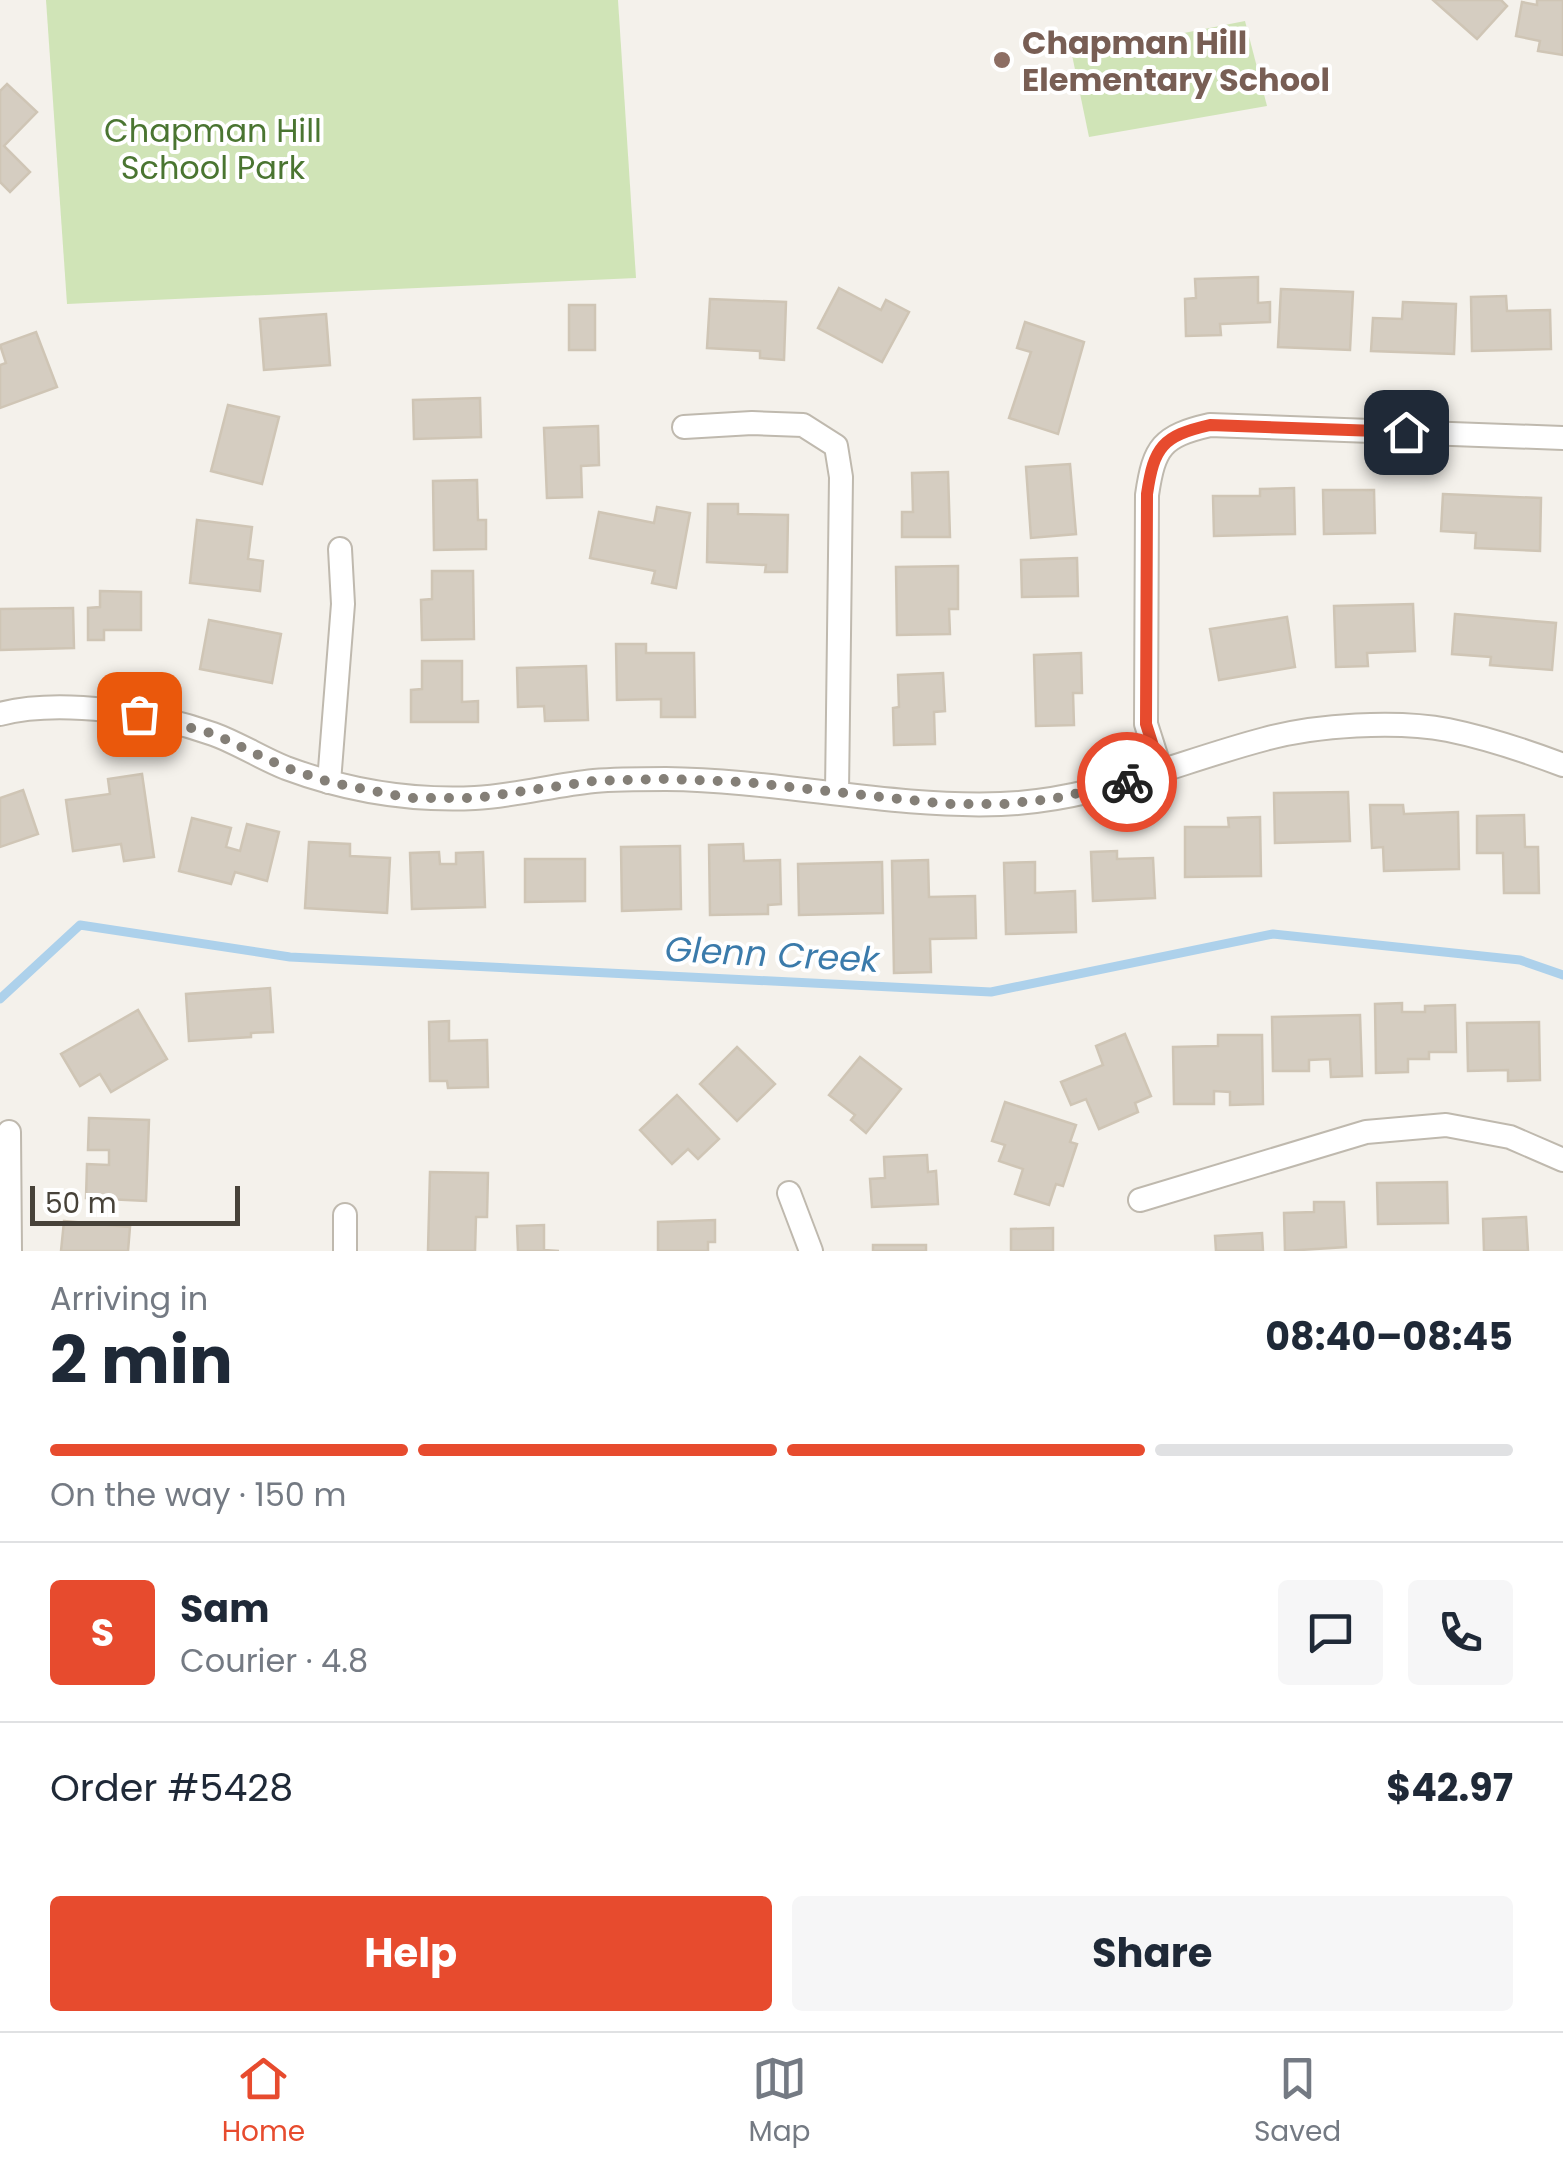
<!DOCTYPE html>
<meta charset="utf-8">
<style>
body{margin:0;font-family:Poppins,sans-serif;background:#f6f6f7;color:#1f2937;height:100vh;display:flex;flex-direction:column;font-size:38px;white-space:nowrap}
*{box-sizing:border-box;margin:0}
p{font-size:32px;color:#747a83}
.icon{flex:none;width:55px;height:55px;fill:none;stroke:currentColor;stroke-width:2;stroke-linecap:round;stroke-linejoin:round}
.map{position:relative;height:1251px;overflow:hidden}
.sheet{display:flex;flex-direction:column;background:#fff;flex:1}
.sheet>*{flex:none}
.scale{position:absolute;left:30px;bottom:25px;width:210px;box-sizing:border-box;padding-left:10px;border:5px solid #474239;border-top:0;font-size:28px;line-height:35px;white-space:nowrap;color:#474239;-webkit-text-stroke:8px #fff;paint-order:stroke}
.pin{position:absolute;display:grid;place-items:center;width:85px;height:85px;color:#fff;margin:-42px;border-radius:20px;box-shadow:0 5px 15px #0006}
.courier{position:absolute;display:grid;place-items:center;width:100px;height:100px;margin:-50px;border:8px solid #e74b2e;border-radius:50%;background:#fff;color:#222;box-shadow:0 2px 12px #0007}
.summary em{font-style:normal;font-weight:700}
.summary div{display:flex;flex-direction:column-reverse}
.summary{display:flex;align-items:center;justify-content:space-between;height:170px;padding:0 50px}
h1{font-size:65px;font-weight:700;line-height:75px}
.bar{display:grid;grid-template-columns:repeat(4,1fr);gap:15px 10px;align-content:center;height:120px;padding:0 50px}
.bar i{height:12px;border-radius:8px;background:#e0e1e3}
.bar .on{background:#e74b2e}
.bar p{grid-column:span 4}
.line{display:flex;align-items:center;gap:25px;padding:0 50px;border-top:2px solid #e0e1e3}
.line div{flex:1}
.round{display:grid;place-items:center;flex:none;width:105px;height:105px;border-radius:10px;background:#f6f6f7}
.primary-button{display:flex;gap:20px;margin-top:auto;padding:20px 50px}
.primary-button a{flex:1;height:115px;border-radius:10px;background:#e74b2e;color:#fff;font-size:40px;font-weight:700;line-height:115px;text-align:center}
.primary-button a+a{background:#f6f6f7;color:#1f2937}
.tab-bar{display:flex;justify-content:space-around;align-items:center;height:140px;border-top:2px solid #e0e1e3;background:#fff;font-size:28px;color:#747a83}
.tab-bar a{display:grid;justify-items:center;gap:5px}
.tab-bar .on{color:#e74b2e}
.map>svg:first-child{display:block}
.green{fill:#d0e4b7}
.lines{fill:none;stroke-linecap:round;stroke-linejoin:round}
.stream{stroke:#add1eb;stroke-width:9}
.building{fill:#d5cdc1;stroke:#cfc5b5;stroke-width:2.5}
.street-casing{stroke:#bfb9ae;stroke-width:26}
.street{stroke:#fff;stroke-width:22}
.done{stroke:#847f77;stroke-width:10;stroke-dasharray:0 18}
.route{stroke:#e74b2e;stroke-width:12}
.education-dot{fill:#8d6e63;stroke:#fff;stroke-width:4}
.labels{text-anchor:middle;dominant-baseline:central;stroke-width:8;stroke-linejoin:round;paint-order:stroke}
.education-label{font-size:32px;font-weight:bold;fill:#785e54;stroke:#fff;text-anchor:start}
.park-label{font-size:32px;fill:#4a7531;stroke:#fff}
.water-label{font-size:35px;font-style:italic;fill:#3b7bab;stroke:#fff}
</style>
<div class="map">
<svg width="1563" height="1251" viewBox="0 0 1563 1251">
<rect width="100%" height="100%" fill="#f4f1eb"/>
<g class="green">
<polygon points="46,0 618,0 636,278 67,304"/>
<polygon points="1245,21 1267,106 1089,137 1072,55"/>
</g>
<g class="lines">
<polyline class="stream" points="0,999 80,925 290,957 991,992 1273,934 1520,960 1563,975"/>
</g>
<g class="building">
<polygon points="1433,0 1501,0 1507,6 1477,39"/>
<polygon points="1537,0 1563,0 1563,55 1538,51 1540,41 1516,36 1522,2 1537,5"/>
<polygon points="7,84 37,112 4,146 30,172 10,192 0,182 0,91"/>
<polygon points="1258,277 1258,303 1270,302 1270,322 1220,324 1221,335 1186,336 1185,299 1196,298 1195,279"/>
<polygon points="839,288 881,310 886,300 909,312 882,362 818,328"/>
<polygon points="1281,289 1353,292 1350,350 1278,347"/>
<polygon points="1506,296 1507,311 1550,310 1551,349 1472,351 1471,297"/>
<polygon points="710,299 786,302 784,360 760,358 760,351 707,348"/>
<polygon points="1403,302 1456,304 1454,354 1371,351 1373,318 1402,319"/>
<rect x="569" y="305" width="26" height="45"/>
<polygon points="326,314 330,365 264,370 260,319"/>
<polygon points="1025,322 1084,342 1058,434 1009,418 1031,352 1017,348"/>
<polygon points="36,332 57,387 0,408 0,365 6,363 0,345"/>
<polygon points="480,398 481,437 414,439 413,400"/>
<polygon points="228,405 279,417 262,484 211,471"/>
<polygon points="598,426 599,465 581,466 582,497 547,498 544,428"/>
<polygon points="1070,464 1076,534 1031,538 1026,467"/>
<polygon points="948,472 950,537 902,537 902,512 913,512 912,473"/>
<polygon points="477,480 478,520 486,520 486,549 434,550 433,481"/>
<polygon points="1294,488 1295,534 1214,536 1213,496 1260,496 1260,489"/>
<polygon points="1323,490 1374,490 1375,533 1324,534"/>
<polygon points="1443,494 1541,498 1540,551 1475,548 1476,533 1441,531"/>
<polygon points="708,504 738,504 738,514 788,515 787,572 765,572 766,565 707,562"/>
<polygon points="657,507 690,513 676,588 652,583 655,571 590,558 599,512 654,523"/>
<polygon points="197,520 252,527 248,559 263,561 260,591 190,583"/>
<polygon points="1077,558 1078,596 1022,597 1021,560"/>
<polygon points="958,566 958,609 949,609 950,634 897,635 896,567"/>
<polygon points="432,571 473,571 474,639 422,640 421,600 432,599"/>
<polygon points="100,591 141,592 141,630 104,630 104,640 88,640 88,608 100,607"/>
<polygon points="1413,604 1415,651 1367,653 1368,666 1336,667 1334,606"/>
<polygon points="73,608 74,648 0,650 0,609"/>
<polygon points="1455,614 1556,623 1552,670 1490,665 1491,657 1452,654"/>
<polygon points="1287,617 1295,667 1219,680 1210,629"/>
<polygon points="209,620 281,634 272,683 200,669"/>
<polygon points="616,644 646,644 646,653 694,653 695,717 661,717 661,699 617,700"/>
<polygon points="1081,653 1082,693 1073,693 1074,725 1036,726 1034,655"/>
<polygon points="422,661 462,661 462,702 478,701 478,722 411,722 411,690 422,689"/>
<polygon points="586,666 588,720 545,721 544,706 518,707 517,668"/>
<polygon points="943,673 945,711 934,712 935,744 894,745 893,708 899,707 898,675"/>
<polygon points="142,774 154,857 124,861 121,844 73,851 66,800 110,794 108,779"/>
<polygon points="23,790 38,834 0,847 0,798"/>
<polygon points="1348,792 1350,841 1275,843 1274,793"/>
<polygon points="1370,805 1403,805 1404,814 1458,812 1459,869 1384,871 1383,847 1372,848"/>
<polygon points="1524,815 1525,847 1538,847 1539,893 1504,893 1503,853 1477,853 1477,816"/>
<polygon points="1260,817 1261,876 1185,877 1185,827 1229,827 1228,818"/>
<polygon points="192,818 231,828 226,847 240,851 247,824 279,832 267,881 235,872 231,884 179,871"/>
<polygon points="309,842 350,844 350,856 390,858 387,913 305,908"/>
<polygon points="743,844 744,861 780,860 781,904 768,905 768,914 710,915 709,845"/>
<polygon points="680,846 681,909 622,911 621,847"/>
<polygon points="1117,851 1117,859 1153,858 1155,898 1093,901 1091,852"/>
<polygon points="439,852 440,864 456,864 456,853 483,852 485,907 412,909 410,853"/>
<polygon points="525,859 585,859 585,901 525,902"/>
<polygon points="928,860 929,897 975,896 976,938 930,939 931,972 894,973 892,861"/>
<polygon points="882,862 883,913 799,915 798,864"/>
<polygon points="1035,862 1035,893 1075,891 1076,932 1006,934 1004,863"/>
<polygon points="270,988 273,1032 251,1033 251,1037 189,1041 186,994"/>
<polygon points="1402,1003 1402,1012 1425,1012 1425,1006 1455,1005 1456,1052 1429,1052 1429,1059 1408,1059 1408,1072 1376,1073 1375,1004"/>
<polygon points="138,1010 167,1059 111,1092 100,1074 80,1086 61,1054"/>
<polygon points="1360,1015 1362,1076 1331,1077 1330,1059 1309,1060 1309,1071 1273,1071 1272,1017"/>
<polygon points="449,1021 449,1041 487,1040 488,1087 448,1088 447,1081 430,1081 429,1022"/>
<polygon points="1539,1022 1540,1080 1508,1081 1508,1070 1468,1071 1467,1023"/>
<polygon points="1125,1034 1151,1096 1135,1103 1138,1112 1099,1129 1086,1099 1071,1105 1061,1082 1103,1065 1096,1046"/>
<polygon points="1218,1035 1262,1035 1263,1104 1230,1105 1230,1092 1214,1091 1214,1104 1174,1104 1173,1047 1218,1046"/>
<polygon points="737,1047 775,1084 737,1121 700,1084"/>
<polygon points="860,1057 901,1089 866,1133 851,1120 855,1115 829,1095"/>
<polygon points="677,1095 719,1139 698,1159 688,1149 672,1164 640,1130"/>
<polygon points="1005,1102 1076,1125 1070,1142 1077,1144 1063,1186 1056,1184 1049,1205 1015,1194 1023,1169 999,1161 1005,1145 992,1141"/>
<polygon points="89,1118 149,1120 146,1201 86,1198 87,1164 109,1165 109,1150 88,1150"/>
<polygon points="927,1155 928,1172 936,1171 938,1204 872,1207 870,1179 885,1178 884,1157"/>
<polygon points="430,1172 488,1173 487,1217 476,1217 475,1251 428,1251"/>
<polygon points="1447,1182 1448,1223 1378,1224 1377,1183"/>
<polygon points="1314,1202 1344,1202 1346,1247 1285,1251 1284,1213 1314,1212"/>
<polygon points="1526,1217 1528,1251 1484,1251 1483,1219"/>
<polygon points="715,1220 715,1242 708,1242 708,1251 658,1251 658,1222"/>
<polygon points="64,1221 130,1227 128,1251 61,1251"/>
<polygon points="544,1225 544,1250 559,1251 518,1251 517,1226"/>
<polygon points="1053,1228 1053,1251 1011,1251 1011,1229"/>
<polygon points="1262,1233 1263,1251 1216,1251 1215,1236"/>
<rect x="873" y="1245" width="53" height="6"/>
</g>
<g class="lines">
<defs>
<g id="street">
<polyline points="684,427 752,423 803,425 836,446 841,477 837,792"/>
<path d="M 0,714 C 61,698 154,713 213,734 C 238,743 261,758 286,768 C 345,790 411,801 475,798 C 514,796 554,785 594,781 C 617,779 642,779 666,779 C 778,780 889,808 1001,804 C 1094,801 1177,762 1265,739 C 1316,725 1396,720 1448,730 C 1487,738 1526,751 1563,765"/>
<path d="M 1161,771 L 1146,724 L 1147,495 C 1154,447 1162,436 1210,425 L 1563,438"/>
<polyline points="329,782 343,604 340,549"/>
<polyline points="9,1132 10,1251"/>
<polyline points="789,1193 811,1251"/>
<polyline points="1140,1200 1366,1132 1446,1125 1510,1137 1563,1160"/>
<polyline points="345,1251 345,1215"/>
</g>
</defs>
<use href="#street" class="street-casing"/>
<use href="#street" class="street"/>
</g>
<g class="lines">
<polyline class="done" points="139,714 214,734 284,767 329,782 409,798 476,798 594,781 666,779 744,782 946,804 1004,804 1052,799 1127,782"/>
<path class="route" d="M 1127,782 L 1161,771 L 1146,724 L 1147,494 C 1154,447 1162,436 1210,425 L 1406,432"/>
</g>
<circle class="education-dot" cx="1002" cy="60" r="10"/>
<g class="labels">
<g class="education-label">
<text x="1022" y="42">Chapman Hill<tspan x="1022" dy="37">Elementary School</tspan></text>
</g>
<g class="park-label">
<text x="213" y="130">Chapman Hill<tspan x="213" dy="37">School Park</tspan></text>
</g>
<g class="water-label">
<text transform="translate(772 954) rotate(3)">Glenn Creek</text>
</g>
</g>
</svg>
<div class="scale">50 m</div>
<div class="pin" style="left:139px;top:714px;background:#ea580c"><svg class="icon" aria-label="bag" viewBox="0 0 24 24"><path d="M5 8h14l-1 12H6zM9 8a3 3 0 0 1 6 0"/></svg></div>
<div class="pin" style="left:1406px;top:432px;background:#1f2937"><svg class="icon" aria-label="home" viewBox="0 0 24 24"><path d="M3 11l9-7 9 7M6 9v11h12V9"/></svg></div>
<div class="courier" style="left:1127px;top:782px"><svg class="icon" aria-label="bike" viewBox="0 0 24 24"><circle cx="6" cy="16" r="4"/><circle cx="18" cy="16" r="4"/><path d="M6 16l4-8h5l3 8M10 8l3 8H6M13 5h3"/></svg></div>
</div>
<section class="sheet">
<div class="summary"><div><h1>2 min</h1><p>Arriving in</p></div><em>08:40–08:45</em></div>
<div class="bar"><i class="on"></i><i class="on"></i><i class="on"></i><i></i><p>On the way · 150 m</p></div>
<div class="line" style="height:180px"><b class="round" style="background:#e74b2e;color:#fff">S</b><div><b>Sam</b><p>Courier · 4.8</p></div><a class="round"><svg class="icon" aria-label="chat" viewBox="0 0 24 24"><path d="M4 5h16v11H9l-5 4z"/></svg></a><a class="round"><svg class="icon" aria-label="phone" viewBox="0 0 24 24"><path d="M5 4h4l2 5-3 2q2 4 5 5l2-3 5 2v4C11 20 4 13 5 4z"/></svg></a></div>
<div class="line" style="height:130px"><div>Order #5428</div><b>$42.97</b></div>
<div class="primary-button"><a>Help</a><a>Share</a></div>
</section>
<nav class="tab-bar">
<a class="on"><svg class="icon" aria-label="home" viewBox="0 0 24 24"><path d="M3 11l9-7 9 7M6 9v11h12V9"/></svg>Home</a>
<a><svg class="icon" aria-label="map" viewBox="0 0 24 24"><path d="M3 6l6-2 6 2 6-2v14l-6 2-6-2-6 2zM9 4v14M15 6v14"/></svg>Map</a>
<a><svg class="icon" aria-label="saved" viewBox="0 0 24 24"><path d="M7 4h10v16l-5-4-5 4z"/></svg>Saved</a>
</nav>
